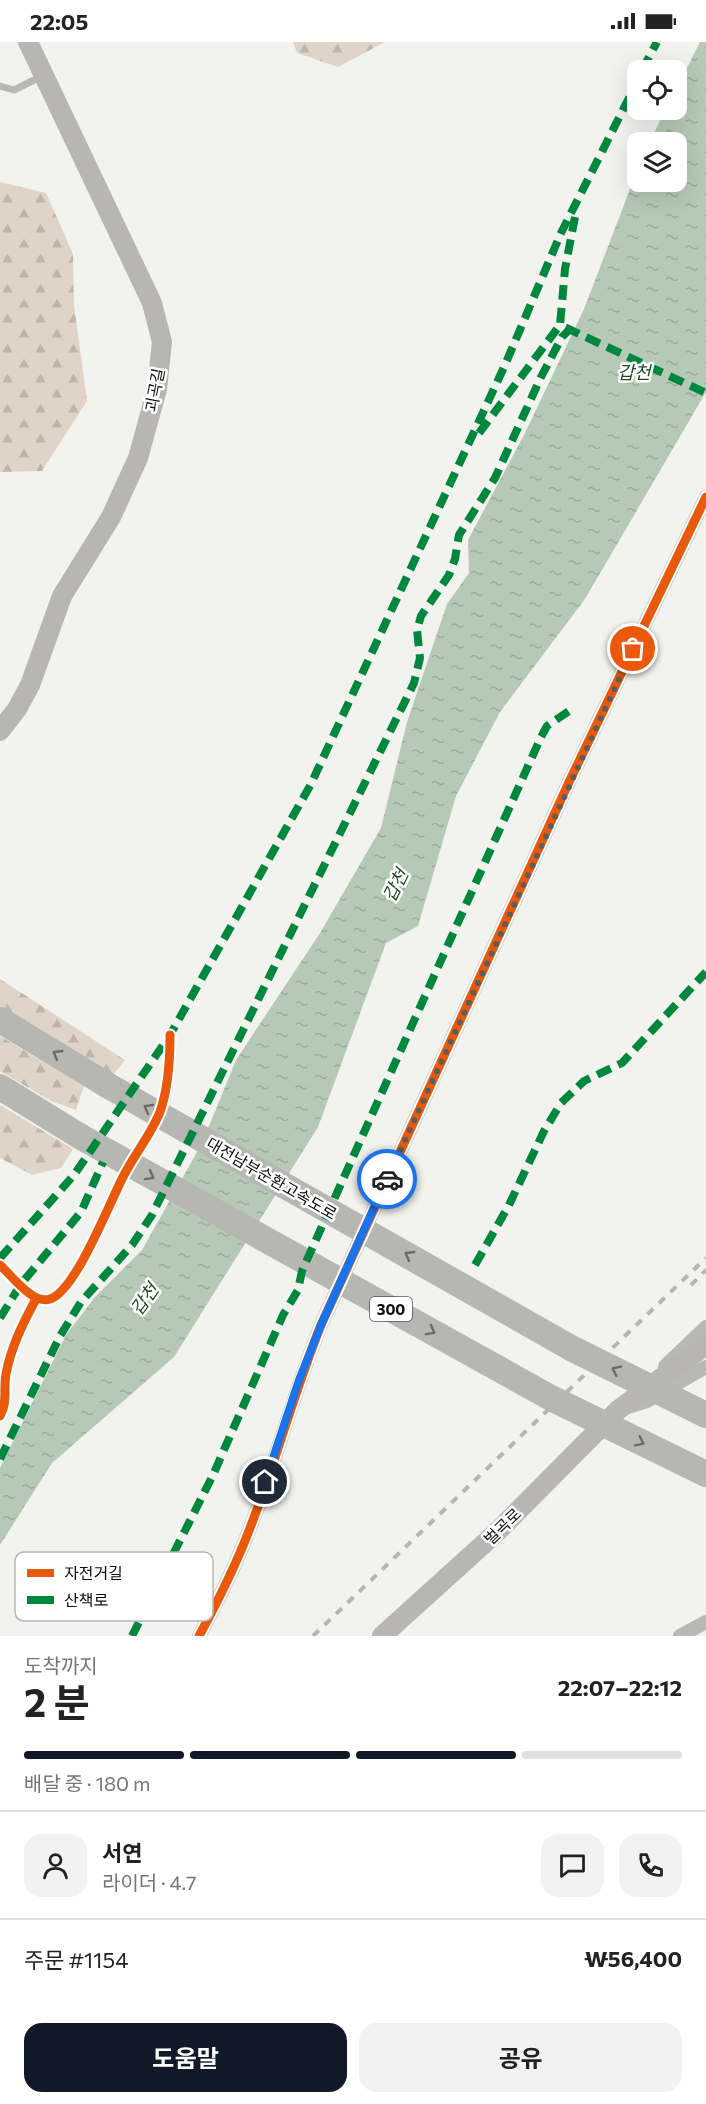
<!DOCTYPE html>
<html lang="ko">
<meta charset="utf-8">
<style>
body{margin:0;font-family:Commissioner,"Noto Sans KR",sans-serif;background:#f2f2f2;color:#222;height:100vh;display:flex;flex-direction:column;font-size:22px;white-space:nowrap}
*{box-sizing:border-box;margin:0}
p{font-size:20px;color:#767676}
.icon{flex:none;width:33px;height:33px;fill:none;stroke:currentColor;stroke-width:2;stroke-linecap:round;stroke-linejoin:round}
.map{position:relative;height:1594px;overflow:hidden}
.details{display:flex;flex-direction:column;background:#fff;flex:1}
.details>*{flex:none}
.controls{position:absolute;left:627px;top:18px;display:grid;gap:12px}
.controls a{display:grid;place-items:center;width:60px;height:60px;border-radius:12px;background:#fff;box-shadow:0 6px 24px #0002;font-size:30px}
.pin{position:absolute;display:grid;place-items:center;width:51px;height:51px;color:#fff;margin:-26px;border:3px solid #fff;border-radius:50%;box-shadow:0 2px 6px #0007}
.courier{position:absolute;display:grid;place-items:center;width:60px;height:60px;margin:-30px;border:4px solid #1a73e8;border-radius:50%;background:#fff;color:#222;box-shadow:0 2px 8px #0007}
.headline em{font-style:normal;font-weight:700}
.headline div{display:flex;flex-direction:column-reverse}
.headline{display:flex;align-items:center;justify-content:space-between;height:102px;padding:0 24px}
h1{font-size:39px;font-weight:700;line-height:45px}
.bar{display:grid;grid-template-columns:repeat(4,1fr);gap:9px 6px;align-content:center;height:72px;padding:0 24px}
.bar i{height:8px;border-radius:4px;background:#e0e0e0}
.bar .on{background:#111827}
.bar p{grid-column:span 4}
.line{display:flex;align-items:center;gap:15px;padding:0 24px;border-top:2px solid #e0e0e0}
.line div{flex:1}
.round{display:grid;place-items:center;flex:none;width:63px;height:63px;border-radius:18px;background:#f2f2f2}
.button{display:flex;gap:12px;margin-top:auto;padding:12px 24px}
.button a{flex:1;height:69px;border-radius:18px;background:#111827;color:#fff;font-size:24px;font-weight:700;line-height:69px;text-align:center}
.button a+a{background:#f2f2f2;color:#222}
.status{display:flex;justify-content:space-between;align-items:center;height:42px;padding:0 30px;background:#fff;direction:ltr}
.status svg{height:16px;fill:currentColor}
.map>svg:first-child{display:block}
.forest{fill:url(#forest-firs)}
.water{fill:url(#water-ripples)}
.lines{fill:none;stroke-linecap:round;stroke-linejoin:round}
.lane{stroke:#b8b8b7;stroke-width:7}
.street{stroke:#b8b8b7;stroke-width:14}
.secondary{stroke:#b7b6b5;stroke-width:20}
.highway{stroke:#b6b6b2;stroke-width:26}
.rail{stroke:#b5b5b2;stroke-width:4;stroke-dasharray:8 8;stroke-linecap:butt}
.highway-bridge{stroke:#b6b6b2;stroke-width:26}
.quiet{stroke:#00873e;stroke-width:8;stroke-dasharray:15 8;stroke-linecap:butt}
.cycleway-casing{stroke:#fff;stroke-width:13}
.cycleway{stroke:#e8590c;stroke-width:9}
.oneway{stroke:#6a6a67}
.done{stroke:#5e5d5a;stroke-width:6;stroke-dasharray:0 10.8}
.route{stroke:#1a73e8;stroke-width:8}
.labels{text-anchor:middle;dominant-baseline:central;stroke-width:5;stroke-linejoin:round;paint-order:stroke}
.shield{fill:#fff;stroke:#565654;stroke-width:1.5}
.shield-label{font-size:15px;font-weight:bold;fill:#0e0d0b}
.street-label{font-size:16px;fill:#0e0d0b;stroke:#fff}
.water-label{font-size:18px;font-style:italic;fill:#1f4925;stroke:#fff}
.key{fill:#fff;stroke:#b7b6b6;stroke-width:1.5}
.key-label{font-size:16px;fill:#0e0d0b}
</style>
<div class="status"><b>22:05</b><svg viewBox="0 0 49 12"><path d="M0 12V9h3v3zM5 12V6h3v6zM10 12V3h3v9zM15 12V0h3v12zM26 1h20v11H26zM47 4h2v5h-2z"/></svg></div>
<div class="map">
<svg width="706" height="1594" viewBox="0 0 706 1594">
<defs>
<pattern id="forest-firs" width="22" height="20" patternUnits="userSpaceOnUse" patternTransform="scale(1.5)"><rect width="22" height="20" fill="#e0d4c8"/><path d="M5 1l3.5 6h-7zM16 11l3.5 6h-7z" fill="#bfb5aa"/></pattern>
<pattern id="water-ripples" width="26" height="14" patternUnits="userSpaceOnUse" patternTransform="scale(1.5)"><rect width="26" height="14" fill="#b6c9b6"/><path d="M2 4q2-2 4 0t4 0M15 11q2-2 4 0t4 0" fill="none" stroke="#9bab9b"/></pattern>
</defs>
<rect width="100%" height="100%" fill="#f2f2ee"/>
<g class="forest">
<polygon points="293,0 385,0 338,25 297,11"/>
<polygon points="0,140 46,151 73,212 74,263 87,359 42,429 0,430"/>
<polygon points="0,937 125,1018 113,1033 0,965"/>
<polygon points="0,994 84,1044 76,1068 51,1059 0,1029"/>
<polygon points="0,1063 73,1107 61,1126 32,1133 0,1116"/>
</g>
<polygon class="water" points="700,0 706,0 706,350 585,557 500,670 456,754 418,884 386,901 318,1085 174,1315 52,1421 0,1503 0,1426 66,1293 95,1255 142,1208 202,1101 236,1018 320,891 381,786 407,680 447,562 469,531 468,498 525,391 584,267 637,129 638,140 676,140 676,100 650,100 665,68 676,68 677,46"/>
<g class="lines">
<polyline class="lane" points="0,44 14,48 42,34"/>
<g class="street">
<polyline points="665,1324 706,1285"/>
<polyline points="628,1365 647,1359 706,1325"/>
<path d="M 199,1594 C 218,1559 236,1523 250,1486 C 276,1419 294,1350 321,1283 L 569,740 L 706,455"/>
<polyline points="680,1594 706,1580"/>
</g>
<g class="secondary">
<polyline points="0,689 17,667 30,643 62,554 111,475 138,416 157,347 162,300 152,261 28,0"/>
<polyline points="382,1594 498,1489 618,1368 706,1303"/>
</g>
<g class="highway">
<polyline points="0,978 107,1043"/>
<polyline points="0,1045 81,1095"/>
</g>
<g class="rail">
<polyline points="691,1243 706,1228"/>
<polyline points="313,1594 706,1216"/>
</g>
<g class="highway-bridge">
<polyline points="107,1043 571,1306 706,1373"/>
<polyline points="81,1095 551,1356 706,1432"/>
</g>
<g class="quiet">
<polyline points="642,28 657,0"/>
<polyline points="575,175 565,227 560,283 706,351"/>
<polyline points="479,391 560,283"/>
<polyline points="0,1216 74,1133 170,993 311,742 505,323 561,191 638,38"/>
<polyline points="475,1223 509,1163 544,1089 561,1061 584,1039 622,1021 706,930"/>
<polyline points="0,1276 21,1242 81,1170 103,1120"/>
<polyline points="0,1417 60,1294 81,1260 132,1203 152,1173 414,641 420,616 417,588 421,574 449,533 455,517 459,493 495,436 541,335 562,295 570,287"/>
<polyline points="132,1594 213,1433 283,1273 298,1248 302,1229 541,695 547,684 569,669"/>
</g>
<defs>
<g id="cycleway">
<path d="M 0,1223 C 12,1234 33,1263 50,1257 C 76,1249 110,1159 124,1133 C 135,1112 151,1092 160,1070 C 168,1047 170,1017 170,993"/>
<path d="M 0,1374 C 8,1360 3,1348 6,1332 C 11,1305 23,1281 36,1257"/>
<path d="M 199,1594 C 218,1559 236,1523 250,1486 C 276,1419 294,1350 321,1283 L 569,740 L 706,455"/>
</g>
</defs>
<use href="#cycleway" class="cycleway-casing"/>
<use href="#cycleway" class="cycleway"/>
</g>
<defs><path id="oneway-chevron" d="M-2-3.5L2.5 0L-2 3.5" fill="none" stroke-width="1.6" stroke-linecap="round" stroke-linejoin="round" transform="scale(1.5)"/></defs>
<g class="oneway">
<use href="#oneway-chevron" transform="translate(57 1012) rotate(-149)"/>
<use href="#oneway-chevron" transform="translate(148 1066) rotate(-150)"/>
<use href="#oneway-chevron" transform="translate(150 1134) rotate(29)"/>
<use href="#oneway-chevron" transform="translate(409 1213) rotate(-150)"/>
<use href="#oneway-chevron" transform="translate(431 1289) rotate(29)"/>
<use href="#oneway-chevron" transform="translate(616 1328) rotate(-154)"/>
<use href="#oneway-chevron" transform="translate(640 1400) rotate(26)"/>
</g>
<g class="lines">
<polyline class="done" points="387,1137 633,607"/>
<polyline class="route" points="265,1440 299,1338 321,1283 387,1137"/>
</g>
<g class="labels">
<rect class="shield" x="370" y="1255" width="42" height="24" rx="4.5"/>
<g class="shield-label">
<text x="391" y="1267">300</text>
</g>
<g class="street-label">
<text transform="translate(154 348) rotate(-79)">괴곡길</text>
<text transform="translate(272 1136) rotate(30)">대전남부순환고속도로</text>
<text transform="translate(502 1484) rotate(-44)">벌곡로</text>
</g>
<g class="water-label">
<text x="634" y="330">갑천</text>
<text transform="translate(395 843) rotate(-63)">갑천</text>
<text transform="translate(144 1257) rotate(-54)">갑천</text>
</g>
</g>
<rect x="15" y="1510" width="198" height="69" rx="9" class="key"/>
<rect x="27" y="1527" width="27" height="8" fill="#e8590c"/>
<rect x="27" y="1554" width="27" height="8" fill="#00873e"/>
<g class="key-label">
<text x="64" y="1537">자전거길</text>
<text x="64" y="1564">산책로</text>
</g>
</svg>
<div class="controls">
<a><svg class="icon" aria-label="locate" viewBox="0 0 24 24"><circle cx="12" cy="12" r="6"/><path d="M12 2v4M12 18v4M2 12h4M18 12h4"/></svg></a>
<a><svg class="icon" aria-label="layers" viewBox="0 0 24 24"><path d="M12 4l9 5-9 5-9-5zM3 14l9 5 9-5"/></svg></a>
</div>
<div class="pin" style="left:633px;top:607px;background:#ea580c"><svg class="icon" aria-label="bag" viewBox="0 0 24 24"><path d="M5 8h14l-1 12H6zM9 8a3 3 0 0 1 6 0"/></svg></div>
<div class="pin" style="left:265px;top:1440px;background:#1f2937"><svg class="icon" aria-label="home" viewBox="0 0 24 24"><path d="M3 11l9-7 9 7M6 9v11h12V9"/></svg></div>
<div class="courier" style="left:387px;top:1137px"><svg class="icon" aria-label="car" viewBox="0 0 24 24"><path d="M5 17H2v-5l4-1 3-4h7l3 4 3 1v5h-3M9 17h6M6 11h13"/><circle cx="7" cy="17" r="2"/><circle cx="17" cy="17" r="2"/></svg></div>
</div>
<section class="details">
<div class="headline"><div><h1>2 분</h1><p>도착까지</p></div><em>22:07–22:12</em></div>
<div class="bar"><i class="on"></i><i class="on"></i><i class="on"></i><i></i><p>배달 중 · 180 m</p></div>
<div class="line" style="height:108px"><a class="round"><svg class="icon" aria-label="person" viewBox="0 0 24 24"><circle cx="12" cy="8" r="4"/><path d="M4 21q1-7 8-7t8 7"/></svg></a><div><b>서연</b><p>라이더 · 4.7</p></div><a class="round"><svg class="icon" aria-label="chat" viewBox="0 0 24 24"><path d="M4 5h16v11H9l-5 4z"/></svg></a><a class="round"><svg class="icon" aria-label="phone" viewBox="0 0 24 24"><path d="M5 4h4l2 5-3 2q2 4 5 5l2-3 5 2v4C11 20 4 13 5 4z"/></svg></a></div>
<div class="line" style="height:78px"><div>주문 #1154</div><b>₩56,400</b></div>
<div class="button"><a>도움말</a><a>공유</a></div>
</section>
